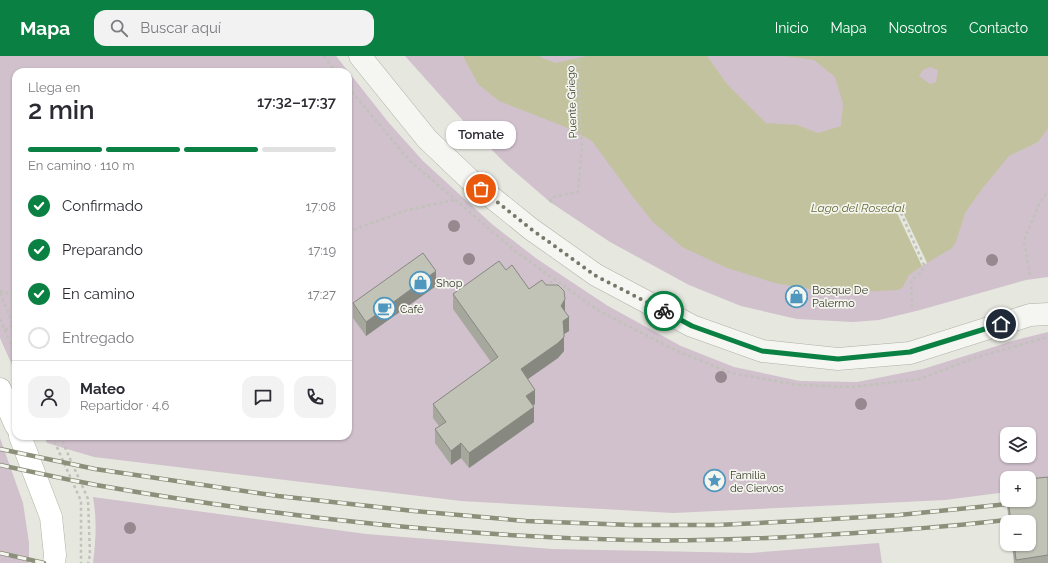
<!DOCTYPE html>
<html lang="es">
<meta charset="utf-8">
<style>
body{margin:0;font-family:Raleway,sans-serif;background:#f2f2f3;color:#2b2b33;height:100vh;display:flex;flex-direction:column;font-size:15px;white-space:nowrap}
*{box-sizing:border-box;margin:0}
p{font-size:13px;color:#7c7c81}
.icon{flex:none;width:22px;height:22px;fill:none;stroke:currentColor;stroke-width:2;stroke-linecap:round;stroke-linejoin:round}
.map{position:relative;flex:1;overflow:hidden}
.details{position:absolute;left:12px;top:12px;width:340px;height:372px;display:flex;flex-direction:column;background:#fff;border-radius:12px;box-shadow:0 1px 3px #0004}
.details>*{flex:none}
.buttons{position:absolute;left:1000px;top:371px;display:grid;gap:8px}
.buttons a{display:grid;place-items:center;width:36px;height:36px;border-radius:8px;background:#fff;box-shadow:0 1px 3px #0004;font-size:20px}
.pin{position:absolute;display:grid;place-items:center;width:34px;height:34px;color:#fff;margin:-17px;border:2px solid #fff;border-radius:50%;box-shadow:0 1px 4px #0007}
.courier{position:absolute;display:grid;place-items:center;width:40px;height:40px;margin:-20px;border:3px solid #0b8043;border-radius:50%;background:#fff;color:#222;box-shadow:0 1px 5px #0007}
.bubble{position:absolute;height:28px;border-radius:12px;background:#fff;box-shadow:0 1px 3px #0004;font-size:13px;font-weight:600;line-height:28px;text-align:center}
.summary em{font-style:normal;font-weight:600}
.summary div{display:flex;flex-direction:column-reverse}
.summary{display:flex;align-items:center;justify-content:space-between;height:68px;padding:0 16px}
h1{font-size:26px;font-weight:600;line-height:30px}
.bar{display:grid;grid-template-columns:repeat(4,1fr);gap:6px 4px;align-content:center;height:48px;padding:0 16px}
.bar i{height:5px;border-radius:3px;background:#e1e1e2}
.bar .selected{background:#0b8043}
.bar p{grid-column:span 4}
.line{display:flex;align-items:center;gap:10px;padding:0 16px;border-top:1px solid #e1e1e2}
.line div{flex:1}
.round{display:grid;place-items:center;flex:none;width:42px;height:42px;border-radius:12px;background:#f2f2f3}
ol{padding:0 16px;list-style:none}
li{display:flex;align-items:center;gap:12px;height:44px}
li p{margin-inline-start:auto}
li .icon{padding:4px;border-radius:50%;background:#0b8043;color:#fff;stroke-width:4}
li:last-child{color:#7c7c81}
li i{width:22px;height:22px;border:2px solid #e1e1e2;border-radius:50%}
header{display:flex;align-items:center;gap:24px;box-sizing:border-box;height:56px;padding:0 20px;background:#0b8043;color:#fff}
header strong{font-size:19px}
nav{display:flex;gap:22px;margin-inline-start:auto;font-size:14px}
.search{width:280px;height:36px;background:#f2f2f3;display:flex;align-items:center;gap:10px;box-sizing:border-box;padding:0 14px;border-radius:12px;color:#7c7c81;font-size:15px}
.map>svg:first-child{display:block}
.green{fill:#d0c1cc;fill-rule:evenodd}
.water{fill:#c2c39e;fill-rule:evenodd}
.pier{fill:#e6e7df}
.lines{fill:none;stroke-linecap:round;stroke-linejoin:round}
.minor-casing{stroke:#afb0a5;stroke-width:23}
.major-casing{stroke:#afb1a0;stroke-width:23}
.path{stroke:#c1c2b9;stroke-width:2.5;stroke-dasharray:3 3;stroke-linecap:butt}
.minor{stroke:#f5f6f1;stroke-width:22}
.major{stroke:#fff;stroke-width:22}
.rail-casing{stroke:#8c8f7a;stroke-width:4.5}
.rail{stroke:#f4f5ee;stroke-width:3;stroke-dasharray:9;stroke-linecap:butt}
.tree{fill:#97878f}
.wall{fill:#a6a89d}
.shaded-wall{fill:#878880}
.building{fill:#c1c3b7;stroke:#878880}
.done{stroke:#767869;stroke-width:4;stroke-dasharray:0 7.2}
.route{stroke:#0b8043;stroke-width:5}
.labels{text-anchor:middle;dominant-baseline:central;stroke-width:3.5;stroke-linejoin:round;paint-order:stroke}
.street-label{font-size:11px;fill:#3a3c2a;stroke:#f4f5ee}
.poi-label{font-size:11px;fill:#3a3c2a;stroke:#f4f5ee;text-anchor:start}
.water-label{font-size:12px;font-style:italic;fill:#686c38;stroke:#f4f5ee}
</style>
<header>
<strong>Mapa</strong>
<div class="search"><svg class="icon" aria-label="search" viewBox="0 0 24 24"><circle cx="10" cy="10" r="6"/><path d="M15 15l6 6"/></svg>Buscar aquí</div>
<nav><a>Inicio</a><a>Mapa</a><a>Nosotros</a><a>Contacto</a></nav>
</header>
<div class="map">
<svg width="1048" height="507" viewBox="0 0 1048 507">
<rect width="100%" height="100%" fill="#e6e7df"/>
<g class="green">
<path d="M 0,0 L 336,0 L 389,67 L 423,105 L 493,169 L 537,203 L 608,250 L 681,290 L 734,311 L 800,325 L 857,326 L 923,313 L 1016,284 L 1048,276 L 1048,431 L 1029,433 L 1029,422 L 1007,422 L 1007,436 L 945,444 L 673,457 L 461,445 L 94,401 L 47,387 L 44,380 L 348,380 L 348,16 L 16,16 L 16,318 L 0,282 ZM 1007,378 L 1029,378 L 1029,400 L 1007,400 Z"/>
<polygon points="405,0 1048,0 1048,221 1026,224 920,254 879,264 853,266 797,263 741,250 689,229 610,186 550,146 506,108 466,68"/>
<polygon points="0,382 23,447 29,487 29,507 0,507"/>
<path d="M 93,441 L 366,478 L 552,493 L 750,497 L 879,487 L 882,507 L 93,507 C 96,483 97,465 93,441 Z"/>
</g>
<path class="water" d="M 463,0 L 540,0 L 542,2 L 556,7 L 587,0 L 707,0 L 727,28 L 766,67 L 797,69 L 818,77 L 841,70 L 843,48 L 835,21 L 814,4 L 784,0 L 1048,0 L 1048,72 L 1038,86 L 1009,100 L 981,134 L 965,157 L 956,186 L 952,192 L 922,210 L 909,219 L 903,231 L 898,234 L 857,236 L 816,234 L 775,227 L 727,212 L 682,191 L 653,166 L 633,141 L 592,85 L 568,72 L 499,45 L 478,28 ZM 930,11 L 938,14 L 936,26 L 930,28 L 919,20 L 923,14 Z"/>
<polygon class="pier" points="902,154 927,207 922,210 897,157"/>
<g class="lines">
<defs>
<polyline id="minor" points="360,0 427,83 469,123 531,173 596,219 692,270 762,295 838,303 910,297 1030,259 1048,258"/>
<g id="major">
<polyline points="0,333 16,370"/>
<polyline points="20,380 51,461 55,499 54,507"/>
</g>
</defs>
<use href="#minor" class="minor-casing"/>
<use href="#major" class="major-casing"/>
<g class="path">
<polyline points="324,0 336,16"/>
<polyline points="348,31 409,104 515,195 599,255 675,294 731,317 798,329 853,331 920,323 974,302 1048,281"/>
<polyline points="550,146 553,141 578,136 582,90 578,0"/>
<polyline points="901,157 924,209 921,217 911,224 912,251"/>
<polyline points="348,176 407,154 455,144"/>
<polyline points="1030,219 1024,185 1039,148 1048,135"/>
<polyline points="544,229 556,224"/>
<polyline points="0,235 16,240"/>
<polyline points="0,237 16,275"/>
<polyline points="0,263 16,299"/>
<polyline points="5,274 16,267"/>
<polyline points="52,380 81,445 81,507"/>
<polyline points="60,380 88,443 90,499 88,507"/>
</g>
<use href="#minor" class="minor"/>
<use href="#major" class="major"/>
<defs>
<g id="rail">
<polyline points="0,393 95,413 278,440 414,455 526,465 631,469 718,469 798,465 899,459 1018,447"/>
<path d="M 0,409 C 32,416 64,423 96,429 C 272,460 451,480 629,484 C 705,486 780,482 856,477 C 911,473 966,470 1020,462"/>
<polyline points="0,497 44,507"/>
</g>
</defs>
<use href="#rail" class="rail-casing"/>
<use href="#rail" class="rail"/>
</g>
<g class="tree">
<circle cx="454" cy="170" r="6"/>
<circle cx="469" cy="203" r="6"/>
<circle cx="992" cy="204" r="6"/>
<circle cx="721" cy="321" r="6"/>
<circle cx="861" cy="348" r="6"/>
<circle cx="130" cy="472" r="6"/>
</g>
<g class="wall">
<polygon points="506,214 529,233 565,255 569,275 564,278 564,295 558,302 527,323 535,348 533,349 534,366 469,412 461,402 451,409 435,387 435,373 439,370 433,362 433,348 491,306 453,253 453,238"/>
<polygon points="436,230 366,280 353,262 353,247"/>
<polygon points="1048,421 1048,507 1014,507 1012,488 1029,488 1029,466 1009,466 1006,441 1006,426 1007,426 1007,444 1029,444"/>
</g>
<g class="shaded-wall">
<polygon points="436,215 436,230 366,280 366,266"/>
<polygon points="565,243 565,257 561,250"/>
<polygon points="569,261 569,275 564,278 564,295 558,302 521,328 521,313 563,265"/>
<polygon points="535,334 535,348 526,354 526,340"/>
<polygon points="534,351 534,366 469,412 469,397"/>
<polygon points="461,387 461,402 451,409 451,395"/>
</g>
<g class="building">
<polygon points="423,197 436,215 366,266 353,247"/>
<polygon points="499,205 506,214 512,209 529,233 542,224 546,229 558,229 564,235 565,243 561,250 569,261 563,265 564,277 564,281 558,287 521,313 535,334 526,340 534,351 469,397 461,387 451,395 435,373 446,366 433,348 498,301 453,238"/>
<polygon points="1048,421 1048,499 1016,504 1014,488 1029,488 1029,466 1011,466 1008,444 1029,444 1029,423"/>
</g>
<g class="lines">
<polyline class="done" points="481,133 531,173 596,220 664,255"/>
<polyline class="route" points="664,255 692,270 762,295 838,303 910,296 1001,268"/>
</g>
<defs>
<symbol id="shop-ring" viewBox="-11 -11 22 22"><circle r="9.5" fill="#f4f5ee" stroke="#5097c0" stroke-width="1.5"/><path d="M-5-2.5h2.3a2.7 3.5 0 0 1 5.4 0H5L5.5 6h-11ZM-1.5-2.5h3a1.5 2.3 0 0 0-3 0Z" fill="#5097c0"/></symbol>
<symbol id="cafe-ring" viewBox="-11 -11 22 22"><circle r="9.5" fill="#f4f5ee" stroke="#5097c0" stroke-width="1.5"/><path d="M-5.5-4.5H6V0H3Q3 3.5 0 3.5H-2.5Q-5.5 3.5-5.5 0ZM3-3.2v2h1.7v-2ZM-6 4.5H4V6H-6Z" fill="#5097c0"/></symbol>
<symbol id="sight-ring" viewBox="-11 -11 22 22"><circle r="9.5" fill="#f4f5ee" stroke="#5097c0" stroke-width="1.5"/><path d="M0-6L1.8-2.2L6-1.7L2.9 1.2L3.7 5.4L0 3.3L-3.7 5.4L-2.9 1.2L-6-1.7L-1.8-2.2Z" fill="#5097c0"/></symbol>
</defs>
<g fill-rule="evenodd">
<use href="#shop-ring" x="408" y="214" width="25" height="25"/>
<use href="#shop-ring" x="784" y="228" width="25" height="25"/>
<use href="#cafe-ring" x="372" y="240" width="25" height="25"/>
<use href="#sight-ring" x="702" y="412" width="25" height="25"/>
</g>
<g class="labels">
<g class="street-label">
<text transform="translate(572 46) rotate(-92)">Puente Griego</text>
</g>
<g class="poi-label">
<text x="436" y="227">Shop</text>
<text x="812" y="234">Bosque De<tspan x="812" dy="13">Palermo</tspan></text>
<text x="400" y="253">Café</text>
<text x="730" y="419">Familia<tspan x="730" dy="13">de Ciervos</tspan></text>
</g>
<g class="water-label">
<text x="858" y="152">Lago del Rosedal</text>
</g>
</g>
</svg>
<div class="buttons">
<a><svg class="icon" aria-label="layers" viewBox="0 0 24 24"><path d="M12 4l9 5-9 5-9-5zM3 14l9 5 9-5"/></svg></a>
<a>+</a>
<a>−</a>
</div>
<div class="pin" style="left:481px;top:133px;background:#ea580c"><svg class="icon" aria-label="bag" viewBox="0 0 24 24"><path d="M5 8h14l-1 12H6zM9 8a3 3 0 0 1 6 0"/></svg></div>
<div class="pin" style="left:1001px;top:268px;background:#1f2937"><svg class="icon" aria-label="home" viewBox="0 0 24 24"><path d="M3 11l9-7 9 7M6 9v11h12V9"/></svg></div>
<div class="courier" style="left:664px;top:255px"><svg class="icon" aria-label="bike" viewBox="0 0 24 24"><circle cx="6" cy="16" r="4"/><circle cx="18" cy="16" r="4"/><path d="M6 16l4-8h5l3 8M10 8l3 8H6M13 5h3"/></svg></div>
<div class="bubble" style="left:446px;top:65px;width:70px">Tomate</div>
<section class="details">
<div class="summary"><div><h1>2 min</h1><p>Llega en</p></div><em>17:32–17:37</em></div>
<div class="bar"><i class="selected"></i><i class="selected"></i><i class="selected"></i><i></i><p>En camino · 110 m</p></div>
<ol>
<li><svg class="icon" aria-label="check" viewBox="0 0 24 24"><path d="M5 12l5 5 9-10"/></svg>Confirmado<p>17:08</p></li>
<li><svg class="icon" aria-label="check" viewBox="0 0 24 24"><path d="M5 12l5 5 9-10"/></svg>Preparando<p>17:19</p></li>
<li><svg class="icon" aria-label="check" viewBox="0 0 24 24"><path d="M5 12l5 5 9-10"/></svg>En camino<p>17:27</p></li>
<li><i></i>Entregado</li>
</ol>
<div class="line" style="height:72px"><a class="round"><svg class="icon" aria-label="person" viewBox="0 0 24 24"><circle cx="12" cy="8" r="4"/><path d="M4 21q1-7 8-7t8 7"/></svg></a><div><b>Mateo</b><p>Repartidor · 4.6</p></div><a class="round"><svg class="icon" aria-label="chat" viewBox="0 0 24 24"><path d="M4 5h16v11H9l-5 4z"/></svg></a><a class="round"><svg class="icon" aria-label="phone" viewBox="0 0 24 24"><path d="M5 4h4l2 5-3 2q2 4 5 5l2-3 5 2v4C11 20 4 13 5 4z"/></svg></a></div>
</section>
</div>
